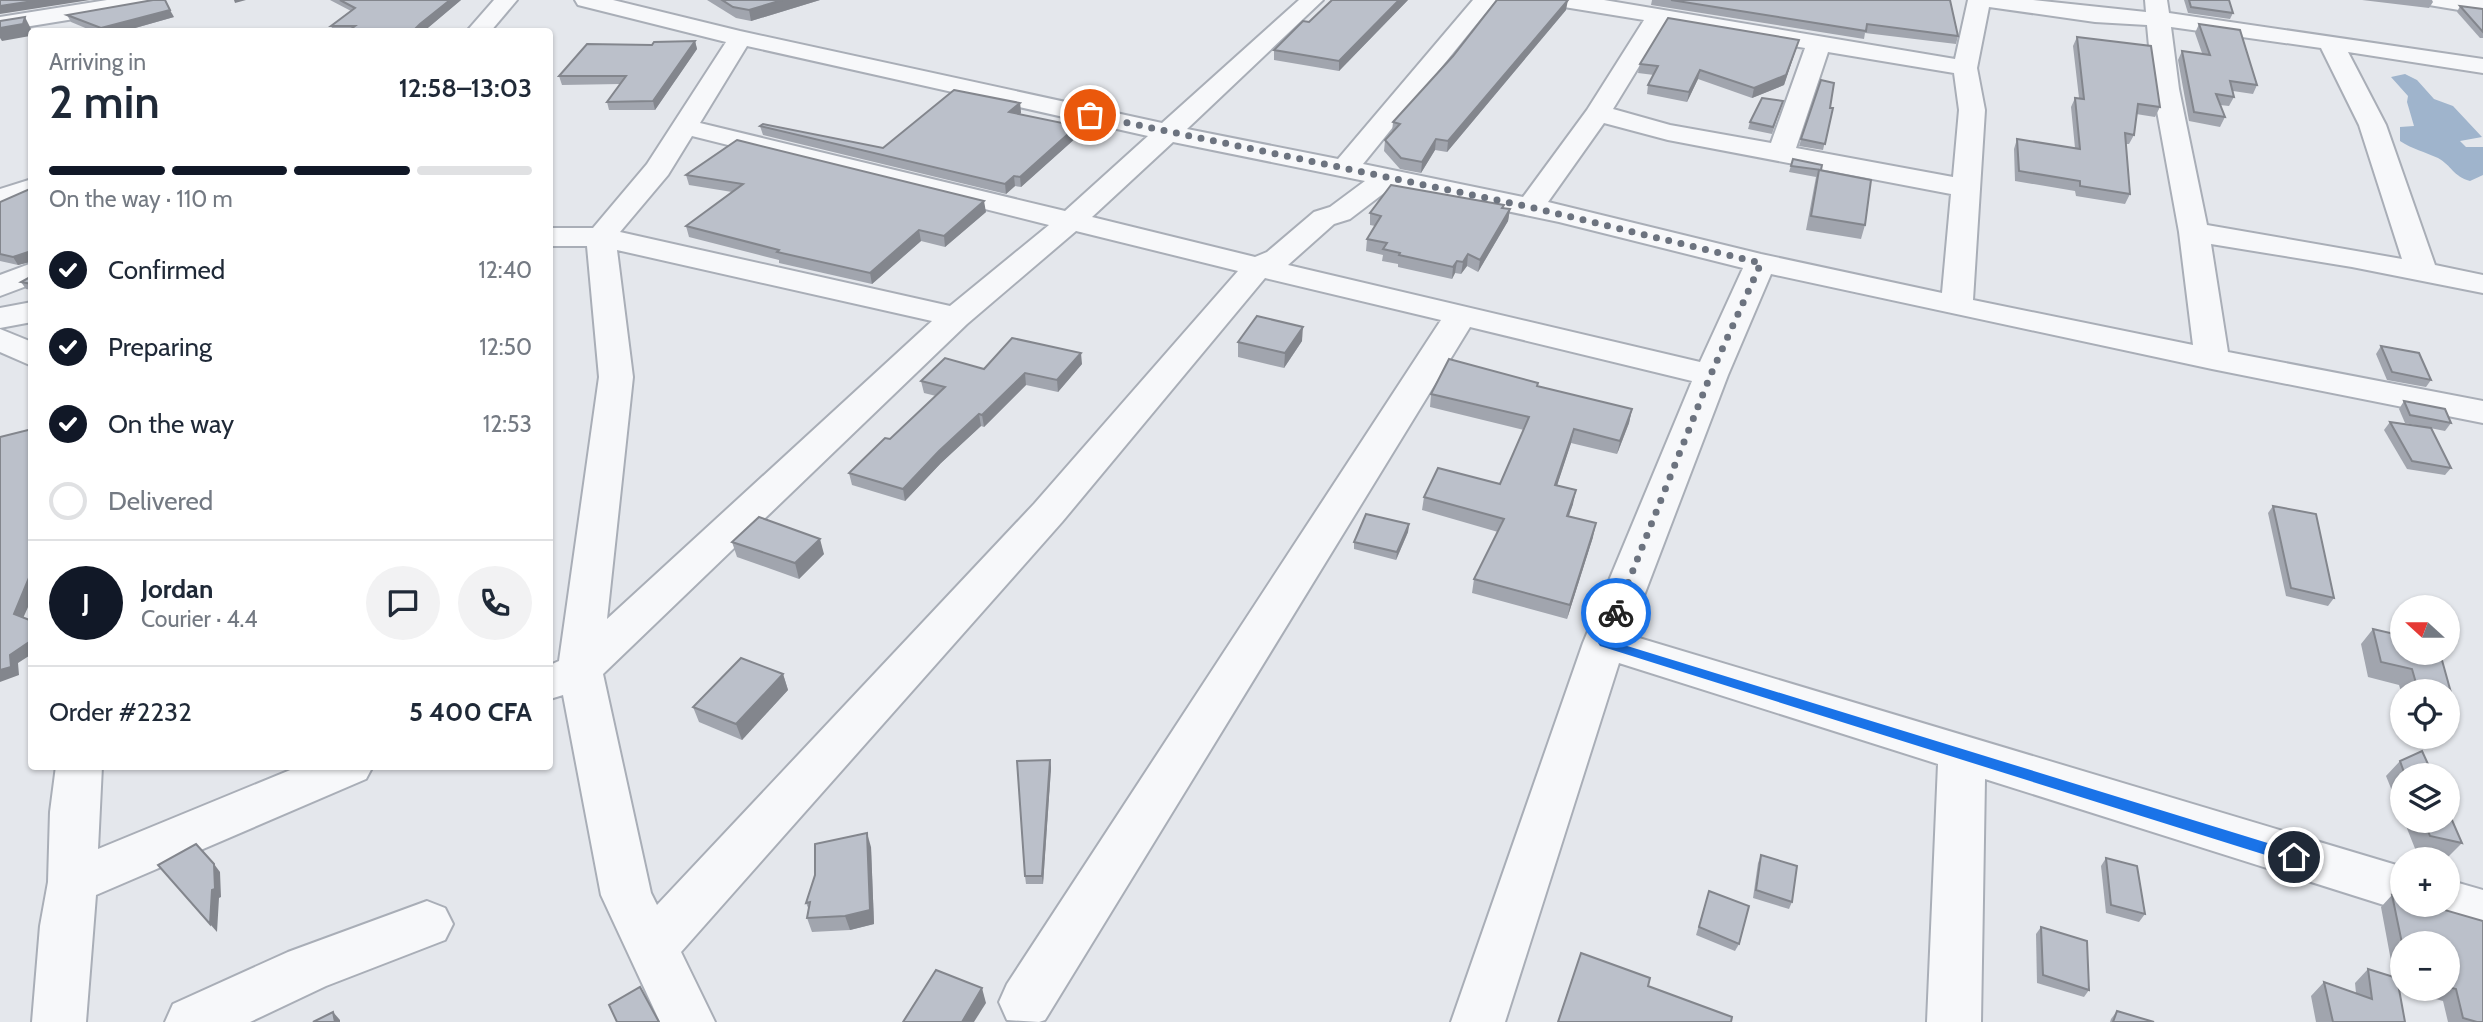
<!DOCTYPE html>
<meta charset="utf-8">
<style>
body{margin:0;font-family:Cabin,sans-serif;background:#f2f2f3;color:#1f2937;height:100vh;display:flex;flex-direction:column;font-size:26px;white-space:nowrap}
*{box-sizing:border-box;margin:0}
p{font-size:23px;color:#747a83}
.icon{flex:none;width:38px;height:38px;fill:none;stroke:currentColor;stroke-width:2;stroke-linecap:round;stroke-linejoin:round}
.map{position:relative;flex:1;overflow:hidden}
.drawer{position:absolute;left:28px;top:28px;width:525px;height:742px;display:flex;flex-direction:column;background:#fff;border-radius:7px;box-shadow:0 2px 5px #0004}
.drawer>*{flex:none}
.needle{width:46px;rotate:291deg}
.controls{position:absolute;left:2390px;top:595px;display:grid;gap:14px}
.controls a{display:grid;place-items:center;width:70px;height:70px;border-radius:50%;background:#fff;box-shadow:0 2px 5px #0004;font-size:35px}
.pin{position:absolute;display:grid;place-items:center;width:60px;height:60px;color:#fff;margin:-30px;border:4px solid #fff;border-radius:50%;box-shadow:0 2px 7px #0007}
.courier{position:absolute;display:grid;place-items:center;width:70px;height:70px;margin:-35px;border:5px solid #1a73e8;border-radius:50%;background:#fff;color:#222;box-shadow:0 2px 9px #0007}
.summary em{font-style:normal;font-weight:600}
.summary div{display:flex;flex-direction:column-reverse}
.summary{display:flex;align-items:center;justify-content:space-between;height:119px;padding:0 21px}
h1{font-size:46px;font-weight:600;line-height:52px}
.bar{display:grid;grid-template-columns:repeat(4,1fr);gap:10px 7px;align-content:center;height:84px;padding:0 21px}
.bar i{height:9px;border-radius:5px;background:#e0e1e3}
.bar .active{background:#111827}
.bar p{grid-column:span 4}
.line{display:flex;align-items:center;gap:18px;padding:0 21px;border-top:2px solid #e0e1e3}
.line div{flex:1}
.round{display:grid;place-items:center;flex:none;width:74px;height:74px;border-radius:37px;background:#f2f2f3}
ol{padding:0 21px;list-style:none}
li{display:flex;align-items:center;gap:21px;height:77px}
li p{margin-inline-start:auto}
li .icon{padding:7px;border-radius:50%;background:#111827;color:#fff;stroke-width:4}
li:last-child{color:#747a83}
li i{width:38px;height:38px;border:4px solid #e0e1e3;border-radius:50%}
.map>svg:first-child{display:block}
.water{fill:#9fb4cc}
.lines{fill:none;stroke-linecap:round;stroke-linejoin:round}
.minor-casing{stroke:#a9aeb7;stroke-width:4}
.minor{fill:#f7f8fa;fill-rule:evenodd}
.wall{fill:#a1a5ae;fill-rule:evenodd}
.shaded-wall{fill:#83868d}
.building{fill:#bbc0ca;stroke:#83868d;stroke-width:2}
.route{fill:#1a73e8}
.done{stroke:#6c737f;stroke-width:7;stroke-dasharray:0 12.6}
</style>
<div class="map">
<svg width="2483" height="1022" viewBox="0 0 2483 1022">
<rect width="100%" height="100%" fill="#e4e7ec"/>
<path class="water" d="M 2405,74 L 2417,80 L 2434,99 L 2453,106 L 2482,137 L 2460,141 L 2466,147 L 2483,147 L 2483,175 L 2470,181 C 2453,176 2452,166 2438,158 C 2425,152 2412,149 2400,141 L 2400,127 L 2414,126 L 2407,102 L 2408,96 L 2391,77 Z"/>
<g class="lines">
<defs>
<g id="minor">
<polygon points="107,0 159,0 156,5 148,7 0,31 0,17"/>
<polygon points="494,0 517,0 490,32 466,32"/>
<path d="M 575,0 L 613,0 L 740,31 L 1162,123 L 1299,0 L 1323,0 L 1187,129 L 1338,159 L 1473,0 L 1496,0 L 1363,164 L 1523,197 L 1587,110 L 1644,20 L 1564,7 L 1556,5 L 1553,0 L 1604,0 L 1955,59 L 1968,0 L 2033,0 L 2146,12 L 2145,0 L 2167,0 L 2169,13 L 2483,59 L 2483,73 L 2348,52 L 2386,125 L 2435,265 L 2483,275 L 2483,293 L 2352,267 L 2211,244 L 2228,352 L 2483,401 L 2483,423 L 2212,369 L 1771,274 L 1728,375 L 1629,635 L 2403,867 L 2403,905 L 2420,905 L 2403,911 L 1985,779 L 1981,1022 L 1927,1022 L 1938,764 L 1619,663 L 1505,1022 L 1451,1022 L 1583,643 L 1692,381 L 1470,327 L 1045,1020 L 1039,1022 L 1007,1020 L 999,1002 L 1007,984 L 1441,320 L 1265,278 L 1062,522 L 681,952 L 715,1022 L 660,1022 L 601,895 L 563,695 L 550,699 L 550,665 L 559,661 L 599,377 L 587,246 L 550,246 L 550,228 L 593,228 L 647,164 L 726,42 L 578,5 ZM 1989,7 L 2095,22 L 2147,25 L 2153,89 L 2179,232 L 2193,345 L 1973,300 L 1985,110 L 1977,68 ZM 1665,24 L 1805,48 L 1771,143 L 1670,125 L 1613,109 ZM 2171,27 L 2321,48 L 2359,125 L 2402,259 L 2207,225 L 2179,89 ZM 747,46 L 1148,136 L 1065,211 L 700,123 ZM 1828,52 L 1954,73 L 1959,110 L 1953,177 L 1796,148 ZM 1604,123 L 1668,140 L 1951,194 L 1942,293 L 1761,254 L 1548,202 ZM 692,136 L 1049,225 L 950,306 L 620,232 L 668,175 ZM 1173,142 L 1365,181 L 1330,207 L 1314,212 L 1267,252 L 1255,257 L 1092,217 ZM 1392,187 L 1559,222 L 1743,268 L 1700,362 L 1288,265 L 1334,224 L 1350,219 ZM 1076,231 L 1238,271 L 1034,504 L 657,905 L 651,893 L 603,674 L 967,324 ZM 617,250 L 932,321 L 607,619 L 633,377 Z"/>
<polygon points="2426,0 2483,0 2483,14 2429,5"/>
<polygon points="32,179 32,197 0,207 0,189"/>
<polygon points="32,263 32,284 0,296 0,275"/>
<polygon points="32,302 32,322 0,328 0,308"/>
<polygon points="0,329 32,342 32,366 0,352"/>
<polygon points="56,766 102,766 98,849 300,766 373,766 366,779 96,895 86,1022 32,1022 40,926 48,882 50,812"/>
<polygon points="2448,880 2483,890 2483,934 2430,918 2424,905 2448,905"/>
<polygon points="427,901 445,908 453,924 445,940 326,986 250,1022 165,1022 173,1004 288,952"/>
</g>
</defs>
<use href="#minor" class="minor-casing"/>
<use href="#minor" class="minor"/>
</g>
<g class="wall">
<polygon points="330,0 461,0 423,32 334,32 331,26 351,11"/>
<polygon points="707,0 820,0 751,21 736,18"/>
<polygon points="1332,0 1408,0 1339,71 1274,60 1274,50 1309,22"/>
<polygon points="1652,0 1950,0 1958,36 1956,44 1865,33 1864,39 1651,5"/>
<polygon points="2184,0 2229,0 2233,13 2230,19 2188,13"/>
<polygon points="2362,0 2432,0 2433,2 2429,8"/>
<polygon points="2460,6 2483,9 2483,38 2480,38 2457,12"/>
<polygon points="1566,10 1447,152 1435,150 1421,173 1400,169 1384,151 1385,140 1392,132 1393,122 1453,56"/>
<polygon points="67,15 174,17 121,32 95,32 71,22"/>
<polygon points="2199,24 2257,85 2253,94 2233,91 2234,97 2229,106 2220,105 2225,117 2220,127 2189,121 2178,60 2182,51 2202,53 2195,33"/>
<polygon points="2077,37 2160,107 2155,117 2136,114 2134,135 2129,144 2126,144 2130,194 2125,204 2076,196 2075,191 2015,181 2014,149 2017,139 2075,148 2071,107 2075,98 2079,98 2073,46"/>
<polygon points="1799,40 1784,85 1752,98 1698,79 1687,102 1647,94 1648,85 1654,75 1638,73 1640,64"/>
<polygon points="695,41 697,49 655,110 609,110 607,102 620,84 562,85 559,76 652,45"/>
<polygon points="1821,80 1830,108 1833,108 1823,150 1799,146"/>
<polygon points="1020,103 1021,113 1020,114 1078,136 1021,187 1015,186 1006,194 763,135 760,126 883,148"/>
<polygon points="1781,107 1772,134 1748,129 1750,122"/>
<polygon points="1793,159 1821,170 1865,225 1861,239 1806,230 1816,177 1789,172"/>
<polygon points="686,175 986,212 945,247 921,241 872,284 779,263 779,260 689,237 686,226 732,192 689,185"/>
<polygon points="0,202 30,262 18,265 0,261"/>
<polygon points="1504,205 1503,208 1510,209 1508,221 1478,272 1467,266 1461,274 1455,273 1452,279 1398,267 1398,264 1382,261 1383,255 1366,251 1367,239 1375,226 1370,225 1370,213"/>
<polygon points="32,276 32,290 26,289 21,282"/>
<polygon points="1302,341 1284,368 1238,357 1238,342"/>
<polygon points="2381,346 2431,380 2426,387 2387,380 2376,354"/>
<polygon points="1082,364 1058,392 1026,385 984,427 981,426 941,463 905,501 852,485 849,473 890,439 936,396 924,393 921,381"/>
<polygon points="1538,386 1632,409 1629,423 1617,454 1571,443 1557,485 1573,504 1569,516 1593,537 1567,619 1472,593 1474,579 1498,532 1422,510 1424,497 1500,484 1524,430 1430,407 1431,394"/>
<polygon points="2404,401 2451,423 2445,431 2405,423 2399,409"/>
<polygon points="2390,422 2451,468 2445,475 2407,469 2384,430"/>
<polygon points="2273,506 2334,598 2328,606 2286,596 2268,513"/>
<polygon points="1409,524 1408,532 1396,560 1354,549 1354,542"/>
<polygon points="732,542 824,554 799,579 737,557"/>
<polygon points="2373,629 2400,636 2403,632 2403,653 2440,653 2455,707 2448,715 2448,691 2403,691 2403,698 2399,685 2368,677 2361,644"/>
<polygon points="783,674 788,690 742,740 699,722 693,707"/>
<polygon points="1050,760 1051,768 1043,884 1026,884 1025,876"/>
<polygon points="2400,761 2433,775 2403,775 2403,818 2386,776"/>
<polygon points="2404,821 2448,821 2462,843 2447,858 2416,851"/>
<polygon points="871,847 874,924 850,930 812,932 807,918 809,910 806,903"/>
<polygon points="1761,855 1792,902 1789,909 1753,898 1758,863"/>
<polygon points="2106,858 2145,914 2139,922 2106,913 2101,866"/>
<polygon points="1709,891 1739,944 1735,951 1696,935"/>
<path d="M 2392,895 L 2403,898 L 2403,905 L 2438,905 L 2441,909 L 2483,921 L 2483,1022 L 2448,1022 L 2443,1001 L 2399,989 L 2405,1022 L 2316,1022 L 2311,996 L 2324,982 L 2356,993 L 2355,983 L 2368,969 L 2394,977 L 2381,907 ZM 2403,943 L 2448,943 L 2448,989 L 2403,989 Z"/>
<polygon points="2041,927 2089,990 2084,997 2037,983 2036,934"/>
<polygon points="2117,1011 2154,1022 2110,1022 2111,1019"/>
</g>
<g class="shaded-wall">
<polygon points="40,0 90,0 0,14 0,6"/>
<polygon points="234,0 246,0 235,3"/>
<polygon points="450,0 461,0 423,32 412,32 420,24"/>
<polygon points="782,0 820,0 751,21 749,10"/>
<polygon points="1399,0 1408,0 1339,71 1339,61"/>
<polygon points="1568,0 1566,10 1447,152 1448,141"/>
<polygon points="170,10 174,17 121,32 103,32 101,28"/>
<polygon points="25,17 31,29 30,36 2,41 0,38 0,28"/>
<polygon points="1799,40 1784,85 1752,98 1754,88"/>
<polygon points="695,41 697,49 655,110 653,101"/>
<polygon points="1700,70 1698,79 1687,102 1689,92"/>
<polygon points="1020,103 1021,113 1010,122 1009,112"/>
<polygon points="1077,126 1078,136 1021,187 1020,177"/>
<polygon points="1436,139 1435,150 1421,173 1422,162"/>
<polygon points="1014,176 1015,186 1006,194 1005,184"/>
<polygon points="984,201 986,212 945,247 944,236"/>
<polygon points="1510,209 1508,221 1478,272 1480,260"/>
<polygon points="919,230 921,241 872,284 870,273"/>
<polygon points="28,252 32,258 32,264 30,262 18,265 13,257"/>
<polygon points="1468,254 1467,266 1461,274 1463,262"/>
<polygon points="1457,261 1455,273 1452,279 1453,267"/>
<polygon points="1303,327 1302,341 1284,368 1285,353"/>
<polygon points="1081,353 1082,364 1058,392 1057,380"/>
<polygon points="1025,373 1026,385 984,427 982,415"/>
<polygon points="1632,409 1629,423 1617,454 1620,441"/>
<polygon points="979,414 981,426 941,463 905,501 903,489 939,451"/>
<polygon points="1574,429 1571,443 1553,498 1555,485"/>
<polygon points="1576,490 1573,504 1564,529 1567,516"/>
<polygon points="1596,523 1593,537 1567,619 1570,605"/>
<polygon points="1409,524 1408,532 1396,560 1397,552"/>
<polygon points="820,539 824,554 799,579 795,563"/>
<polygon points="32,554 32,598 21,623 14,614 30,555"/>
<polygon points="32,640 32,654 18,663 19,675 0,682 0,670 10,655"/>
<polygon points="783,674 788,690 742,740 736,724"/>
<polygon points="1050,760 1051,768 1043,884 1042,876"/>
<polygon points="867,833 871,847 874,924 850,930 845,916"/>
<polygon points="214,864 220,872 221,897 219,898 217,932 210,924"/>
<polygon points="982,988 986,1003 974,1022 962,1022"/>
<polygon points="333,1012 340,1020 340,1022 335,1022"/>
</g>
<g class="building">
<polygon points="0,0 40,0 0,6"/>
<polygon points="153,0 165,0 170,10 101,28 67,15"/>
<polygon points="340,0 450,0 420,24 412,32 347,32 355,26 331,26 355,8"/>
<polygon points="722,0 782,0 749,10 733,7"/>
<polygon points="1332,0 1399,0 1339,61 1274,50 1303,21 1309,22"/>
<polygon points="1497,0 1568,0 1448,141 1436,139 1422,162 1401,158 1385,140 1400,124 1393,122 1453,56"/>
<polygon points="1671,0 1950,0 1958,36 1867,24 1866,31"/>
<polygon points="2189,0 2229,0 2233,13 2191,7"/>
<polygon points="2460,6 2483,9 2483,32"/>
<polygon points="25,17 23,24 0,28 0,21"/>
<polygon points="1668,18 1799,40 1786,75 1754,88 1700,70 1689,92 1648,85 1658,66 1640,64"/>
<polygon points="2199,24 2240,30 2257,85 2230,81 2234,97 2216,94 2225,117 2194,112 2182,51 2210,55"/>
<polygon points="2077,37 2151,46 2160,107 2138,104 2134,135 2125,133 2130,194 2080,186 2080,181 2019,171 2017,139 2080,149 2075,98 2084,99"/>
<polygon points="695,41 653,101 607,102 626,76 559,76 587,44 652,45 654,42"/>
<polygon points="1821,80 1834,83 1830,108 1833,108 1825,144 1801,139"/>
<polygon points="954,90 1020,103 1009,112 1077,126 1020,177 1014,176 1005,184 760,126 763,124 883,148"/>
<polygon points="1762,98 1783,101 1773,127 1750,122"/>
<polygon points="737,140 984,201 944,236 919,230 870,273 777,252 779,250 686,226 743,184 686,175"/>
<polygon points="1793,159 1822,165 1821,170 1791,166"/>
<polygon points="1819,170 1871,180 1865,225 1811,216"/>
<polygon points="1391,185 1504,205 1502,208 1510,209 1480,260 1468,254 1463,262 1457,261 1453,267 1399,255 1400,253 1383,249 1387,243 1367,239 1381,216 1370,213"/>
<polygon points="32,188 32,260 30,261 28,252 13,257 0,254 0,202"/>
<polygon points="32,276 32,284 21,282"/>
<polygon points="1257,316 1303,327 1285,353 1238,342"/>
<polygon points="1012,338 1081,353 1057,380 1025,373 982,415 979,414 939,451 903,489 849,473 885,438 890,439 945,387 921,381 945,358 984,369"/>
<polygon points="2381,346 2419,353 2431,380 2392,372"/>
<polygon points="1449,359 1538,383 1537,386 1632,409 1620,441 1574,429 1555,485 1576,490 1567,516 1596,523 1570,605 1474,579 1504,519 1424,497 1438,468 1500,484 1529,417 1431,394"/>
<polygon points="2404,401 2445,409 2451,423 2410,415"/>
<polygon points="2390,422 2431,428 2451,468 2412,461"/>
<polygon points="32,429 31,573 14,614 32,621 32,640 10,655 11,667 0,670 0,437"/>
<polygon points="2273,506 2316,514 2334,598 2291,588"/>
<polygon points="1366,514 1409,524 1397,552 1354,542"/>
<polygon points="759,517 820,539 795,563 732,542"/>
<polygon points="2373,629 2403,636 2403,653 2440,653 2455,707 2448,705 2448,691 2423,691 2421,684 2416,683 2412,669 2381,662"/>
<polygon points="741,658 783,674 736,724 693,707"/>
<polygon points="2422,751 2433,775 2405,775 2400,761"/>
<polygon points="1050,760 1042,876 1025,876 1017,761"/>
<polygon points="2448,811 2462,843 2430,836 2424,821 2448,821"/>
<polygon points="867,833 870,910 845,916 807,918 810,902 806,903 815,875 815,844"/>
<polygon points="196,844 214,864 215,889 212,890 210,924 158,865"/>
<polygon points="1761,855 1797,866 1792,902 1756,890"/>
<polygon points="2106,858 2137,866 2145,914 2111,905"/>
<polygon points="1709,891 1749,906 1739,944 1699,927"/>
<polygon points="2392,895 2403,898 2403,905 2438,905 2441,909 2483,921 2483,1022 2477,1022 2463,1018 2456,989 2448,987 2448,943 2403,943 2403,948"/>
<polygon points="2041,927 2087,941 2089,990 2043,975"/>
<polygon points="1581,953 1650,978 1648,986 1732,1017 1731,1022 1558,1022"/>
<polygon points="2368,969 2397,978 2405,1022 2333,1022 2324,982 2372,999"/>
<polygon points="936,970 982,988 962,1022 903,1022"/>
<polygon points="640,987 659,1022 617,1022 609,1005"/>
<polygon points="2117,1011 2154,1022 2113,1022"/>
<polygon points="333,1012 335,1022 313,1022"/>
</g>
<polygon class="route" points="1616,609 1622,613 1611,641 2294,851 2301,857 2294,864 1600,646 1598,643 1610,613"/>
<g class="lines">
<polyline class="done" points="1090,115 1530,207 1761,263 1711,374 1616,613"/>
</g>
</svg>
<div class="controls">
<a><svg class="needle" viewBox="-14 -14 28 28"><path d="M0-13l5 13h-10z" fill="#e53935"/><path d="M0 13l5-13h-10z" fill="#747a83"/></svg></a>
<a><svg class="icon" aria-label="locate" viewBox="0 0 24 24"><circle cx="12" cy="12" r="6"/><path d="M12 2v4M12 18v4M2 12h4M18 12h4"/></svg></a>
<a><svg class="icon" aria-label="layers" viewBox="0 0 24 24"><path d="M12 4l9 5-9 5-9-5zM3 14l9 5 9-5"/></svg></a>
<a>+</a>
<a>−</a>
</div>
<div class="pin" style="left:1090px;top:115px;background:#ea580c"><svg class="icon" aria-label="bag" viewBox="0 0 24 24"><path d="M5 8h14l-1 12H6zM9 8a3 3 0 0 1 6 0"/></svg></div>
<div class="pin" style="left:2294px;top:857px;background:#1f2937"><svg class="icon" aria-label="home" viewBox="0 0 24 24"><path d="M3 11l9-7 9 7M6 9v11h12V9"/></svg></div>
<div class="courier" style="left:1616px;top:613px"><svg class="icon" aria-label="bike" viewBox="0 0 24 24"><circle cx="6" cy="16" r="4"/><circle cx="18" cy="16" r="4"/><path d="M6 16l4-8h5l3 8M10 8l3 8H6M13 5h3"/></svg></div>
<section class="drawer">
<div class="summary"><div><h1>2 min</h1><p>Arriving in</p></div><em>12:58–13:03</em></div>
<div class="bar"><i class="active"></i><i class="active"></i><i class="active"></i><i></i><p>On the way · 110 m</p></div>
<ol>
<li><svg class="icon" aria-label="check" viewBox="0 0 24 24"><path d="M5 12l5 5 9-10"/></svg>Confirmed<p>12:40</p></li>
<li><svg class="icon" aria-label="check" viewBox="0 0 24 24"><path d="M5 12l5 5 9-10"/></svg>Preparing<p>12:50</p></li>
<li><svg class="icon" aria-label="check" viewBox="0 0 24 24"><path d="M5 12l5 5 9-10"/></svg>On the way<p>12:53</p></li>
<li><i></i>Delivered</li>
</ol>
<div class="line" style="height:126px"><b class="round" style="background:#111827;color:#fff">J</b><div><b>Jordan</b><p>Courier · 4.4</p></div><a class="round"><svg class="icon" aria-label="chat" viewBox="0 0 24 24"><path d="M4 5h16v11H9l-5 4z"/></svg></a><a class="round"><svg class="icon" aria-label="phone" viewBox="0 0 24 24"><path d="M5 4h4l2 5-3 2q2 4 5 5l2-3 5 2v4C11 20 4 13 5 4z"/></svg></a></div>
<div class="line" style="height:91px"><div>Order #2232</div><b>5 400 CFA</b></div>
</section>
</div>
